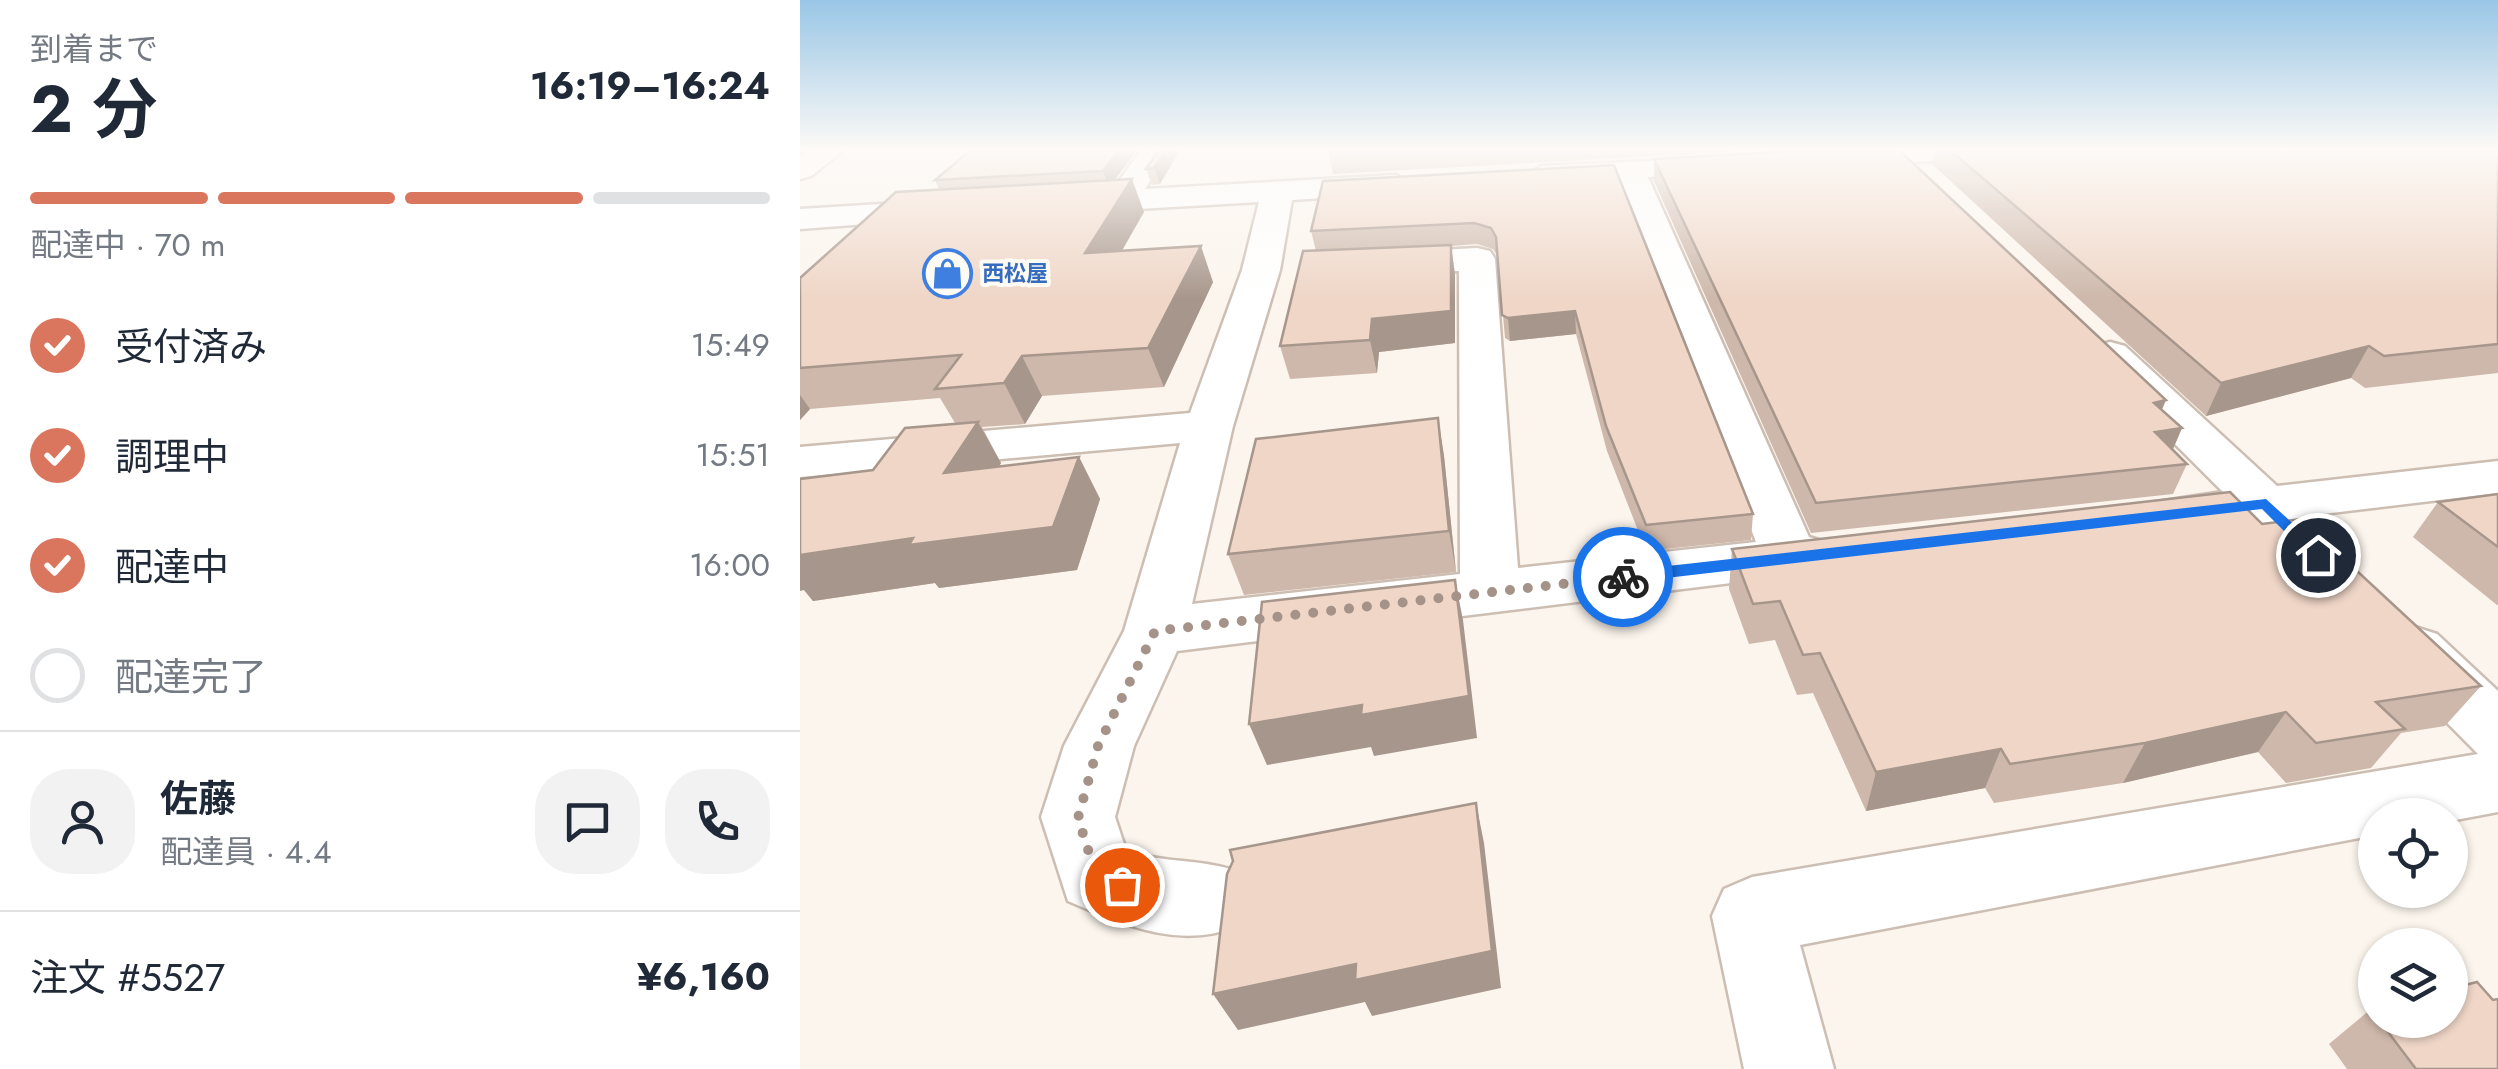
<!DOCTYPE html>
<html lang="ja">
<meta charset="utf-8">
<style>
body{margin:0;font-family:Jost,"Noto Sans JP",sans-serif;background:#f2f2f3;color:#1f2937;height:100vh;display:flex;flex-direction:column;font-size:38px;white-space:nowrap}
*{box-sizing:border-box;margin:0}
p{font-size:32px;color:#747a83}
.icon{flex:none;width:55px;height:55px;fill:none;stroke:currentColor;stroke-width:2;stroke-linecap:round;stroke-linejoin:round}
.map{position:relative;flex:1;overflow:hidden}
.drawer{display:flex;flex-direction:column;background:#fff;width:800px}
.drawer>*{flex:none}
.buttons{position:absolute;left:1558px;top:798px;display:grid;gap:20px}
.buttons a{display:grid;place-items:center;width:110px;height:110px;border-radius:50%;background:#fff;box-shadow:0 2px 8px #0004;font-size:50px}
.pin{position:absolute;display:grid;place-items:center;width:85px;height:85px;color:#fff;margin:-42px;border:5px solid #fff;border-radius:50%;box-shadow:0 2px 10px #0007}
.courier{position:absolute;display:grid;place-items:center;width:100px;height:100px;margin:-50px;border:8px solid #1a73e8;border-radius:50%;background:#fff;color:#222;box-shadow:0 2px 12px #0007}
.overview em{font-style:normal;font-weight:700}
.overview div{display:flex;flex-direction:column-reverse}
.overview{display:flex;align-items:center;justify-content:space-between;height:170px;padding:0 30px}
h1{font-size:65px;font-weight:700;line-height:75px}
.bar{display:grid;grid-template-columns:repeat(4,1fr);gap:15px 10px;align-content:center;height:120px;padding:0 30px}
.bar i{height:12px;border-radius:8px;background:#e0e1e3}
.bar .active{background:#da765e}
.bar p{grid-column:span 4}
.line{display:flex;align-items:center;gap:25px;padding:0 30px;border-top:2px solid #e0e1e3}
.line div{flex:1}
.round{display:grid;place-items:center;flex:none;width:105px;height:105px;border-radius:40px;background:#f2f2f3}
ol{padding:0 30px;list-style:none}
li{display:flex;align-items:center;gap:30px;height:110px}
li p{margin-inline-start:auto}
li .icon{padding:10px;border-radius:50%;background:#da765e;color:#fff;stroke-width:4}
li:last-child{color:#747a83}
li i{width:55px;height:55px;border:5px solid #e0e1e3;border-radius:50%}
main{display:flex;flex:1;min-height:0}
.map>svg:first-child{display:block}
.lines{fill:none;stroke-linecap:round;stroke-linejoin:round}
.minor-casing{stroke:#cdbeb3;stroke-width:5}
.minor{fill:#fff;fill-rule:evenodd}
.wall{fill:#ceb8ab}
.shaded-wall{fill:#a7968b}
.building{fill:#efd6c7;stroke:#a7968b;stroke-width:2.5}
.route{fill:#1a73e8}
.done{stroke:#a59288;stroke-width:10;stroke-dasharray:0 18}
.labels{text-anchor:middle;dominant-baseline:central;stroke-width:8;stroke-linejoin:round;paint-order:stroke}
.far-shop-label{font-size:22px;font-weight:bold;fill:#366cbe;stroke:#fefaf4;text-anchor:start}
</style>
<main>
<section class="drawer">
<div class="overview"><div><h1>2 分</h1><p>到着まで</p></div><em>16:19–16:24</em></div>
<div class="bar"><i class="active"></i><i class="active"></i><i class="active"></i><i></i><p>配達中 · 70 m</p></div>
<ol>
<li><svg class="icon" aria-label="check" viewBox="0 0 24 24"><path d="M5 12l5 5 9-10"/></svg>受付済み<p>15:49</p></li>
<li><svg class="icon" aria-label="check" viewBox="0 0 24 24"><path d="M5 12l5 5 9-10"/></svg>調理中<p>15:51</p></li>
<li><svg class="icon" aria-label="check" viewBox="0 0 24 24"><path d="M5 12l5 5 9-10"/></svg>配達中<p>16:00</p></li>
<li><i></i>配達完了</li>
</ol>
<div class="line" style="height:180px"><a class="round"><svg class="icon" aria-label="person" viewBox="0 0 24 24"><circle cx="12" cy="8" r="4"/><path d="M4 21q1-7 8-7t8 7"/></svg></a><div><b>佐藤</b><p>配達員 · 4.4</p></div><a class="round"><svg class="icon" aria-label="chat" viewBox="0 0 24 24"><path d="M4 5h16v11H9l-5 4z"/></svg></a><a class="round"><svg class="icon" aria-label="phone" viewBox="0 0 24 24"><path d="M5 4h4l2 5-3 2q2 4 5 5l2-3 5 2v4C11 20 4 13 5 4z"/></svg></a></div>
<div class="line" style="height:130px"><div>注文 #5527</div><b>¥6,160</b></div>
</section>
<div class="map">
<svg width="1698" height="1069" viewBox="0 0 1698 1069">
<rect width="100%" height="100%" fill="#fbf5ed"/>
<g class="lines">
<defs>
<g id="minor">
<polygon points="10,150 44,150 11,176 0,179 0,156"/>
<path d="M 341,150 L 370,150 L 345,189 L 596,175 L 612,184 L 596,193 L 492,200 L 480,270 L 433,426 L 392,604 L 660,574 L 659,271 L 566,272 L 561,264 L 566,256 L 579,253 L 677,248 L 690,251 L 695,259 L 718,568 L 956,542 L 817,179 L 731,182 L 727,175 L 742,166 L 941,157 L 945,163 L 941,169 L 930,172 L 848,177 L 1009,537 L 1025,542 L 1033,555 L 1025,568 L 1005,574 L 377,651 L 334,746 L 315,817 L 326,850 C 363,864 402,858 439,872 L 451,899 L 439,926 C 378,950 325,925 268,901 L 241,817 L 264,746 L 324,631 L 380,443 L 0,477 L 0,447 L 390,413 L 442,270 L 459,202 L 268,213 L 252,203 L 268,193 L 312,191 Z"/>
<polygon points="1024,150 1179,150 1164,159 1026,167 1011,158"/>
<polygon points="147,200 159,203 164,210 159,217 0,229 0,209"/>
<path d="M 1310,342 L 1325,346 L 1477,486 L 1698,461 L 1698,493 L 1506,516 L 1509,520 L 1501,532 C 1481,538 1468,537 1453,522 L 1369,532 L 1350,527 L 1342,515 L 1350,503 L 1423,492 L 1295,364 L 1289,355 L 1295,346 Z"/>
<polygon points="1615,627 1637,634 1698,691 1698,812 1650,821 1650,815 1575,815 1575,835 1000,945 1034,1069 944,1069 912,916 924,889 952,877 1678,754 1593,668 1584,651 1593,634"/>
</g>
</defs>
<use href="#minor" class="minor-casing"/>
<use href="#minor" class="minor"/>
</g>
<g class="wall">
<polygon points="337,150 315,180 344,212 322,250 413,282 364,387 242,396 225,424 182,427 201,463 199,467 279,457 300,499 277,570 139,588 135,583 13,601 4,590 73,470 155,423 140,398 10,409 0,420 0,278 139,190 135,180"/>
<polygon points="359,150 360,184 352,185 346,169"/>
<polygon points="528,150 960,150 533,174"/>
<polygon points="1135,150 1698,150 1698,373 1565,388 1551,378 1406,416 1132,164"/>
<polygon points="854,159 1362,410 1382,428 1373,449 1387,464 1373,494 1011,533 854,181"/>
<polygon points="814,165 953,514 951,540 846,551 807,451 776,334 710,341 705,338 698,257 693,249 677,244 651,246 655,275 655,343 579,352 577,373 490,379 480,346 516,251 511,231"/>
<polygon points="638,418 644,456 656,572 444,595 428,554"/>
<polygon points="1698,494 1698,605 1697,605 1613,537 1638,502"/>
<polygon points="1462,524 1681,686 1645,726 1601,733 1571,768 1486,783 1458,752 1323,783 1194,803 1185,788 1066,811 1013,693 997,695 975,640 949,644 929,589 932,549"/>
<polygon points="1575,1008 1575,1020 1650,1020 1698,1069 1547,1069 1529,1044 1571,1009"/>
</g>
<g class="shaded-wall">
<polygon points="319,150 337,150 309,187 303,171"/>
<polygon points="366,150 380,150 360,184 354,168"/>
<polygon points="332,179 344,212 300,289 285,253"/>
<polygon points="651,245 655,275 655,343 579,352 577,373 570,340 572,319"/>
<polygon points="401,246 413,282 364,387 348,348"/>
<polygon points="775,311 776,334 710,341 708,318"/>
<polygon points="1569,346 1551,378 1406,416 1421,383"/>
<polygon points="222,356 242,396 225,424 204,383"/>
<polygon points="0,395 10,409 0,420"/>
<polygon points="1366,400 1354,429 1354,403"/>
<polygon points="638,418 644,456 656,572 649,531"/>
<polygon points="178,422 201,463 170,515 144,473"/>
<polygon points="1382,428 1369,458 1355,432"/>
<polygon points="279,457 300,499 277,570 139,588 135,583 13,601 4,590 0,591 0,555"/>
<polygon points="655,580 663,620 677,738 574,756 571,747 467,765 449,724"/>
<polygon points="1486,712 1458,752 1323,783 1345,743"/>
<polygon points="1201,749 1185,788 1066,811 1076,772"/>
<polygon points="676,803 684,843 701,988 572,1016 565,1002 438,1030 413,994"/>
</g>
<g class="building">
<polygon points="171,150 319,150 303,171 135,180"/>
<polygon points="359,150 366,150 354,168 346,169"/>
<polygon points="1009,150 1099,150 1366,400 1354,403 1382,428 1355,432 1387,464 1016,503 854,159"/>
<polygon points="1150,150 1698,150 1698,344 1584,356 1569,346 1421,383"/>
<polygon points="814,165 953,514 846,525 806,426 775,311 708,318 702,315 696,237 691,228 674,223 511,231 523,181"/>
<polygon points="332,179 285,253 401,246 348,348 222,356 204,383 135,389 161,355 0,368 0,278 96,192"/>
<polygon points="651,245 651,311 572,319 570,340 480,346 503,251"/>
<polygon points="638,418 649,531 428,554 456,439"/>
<polygon points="178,422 144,473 279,457 253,527 109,545 113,538 0,555 0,479 73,470 105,428"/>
<polygon points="1430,492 1462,524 1501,519 1681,686 1576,702 1605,729 1516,743 1486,712 1345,743 1210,764 1201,749 1076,772 1020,653 1003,655 980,601 953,604 932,549"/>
<polygon points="1698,494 1698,547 1638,502"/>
<polygon points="655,580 669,696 561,715 562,705 449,724 462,602"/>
<polygon points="676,803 692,951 555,980 556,964 413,994 427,874 433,861 430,850"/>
<polygon points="1677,982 1693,1000 1698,999 1698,1069 1616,1069 1579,1020 1650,1020 1650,989"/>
</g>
<linearGradient id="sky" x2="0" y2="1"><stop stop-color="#99c6e6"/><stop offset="0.5" stop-color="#fdfaf7"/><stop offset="1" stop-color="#fdfaf7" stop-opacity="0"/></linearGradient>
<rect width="1698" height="299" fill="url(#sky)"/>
<polygon class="route" points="1466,499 1523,551 1523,559 1512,559 1462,509 823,583 814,577 823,571"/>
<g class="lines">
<polyline class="done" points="322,885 296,875 278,818 298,746 355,631 823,577"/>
</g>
<defs>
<symbol id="shop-ring" viewBox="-11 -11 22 22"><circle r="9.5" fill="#fefaf4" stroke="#3f7fe0" stroke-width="1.5"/><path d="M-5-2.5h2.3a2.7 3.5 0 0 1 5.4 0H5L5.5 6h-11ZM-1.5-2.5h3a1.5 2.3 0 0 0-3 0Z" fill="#3f7fe0"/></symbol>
</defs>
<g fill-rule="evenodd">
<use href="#shop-ring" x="120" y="246" width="55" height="55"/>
</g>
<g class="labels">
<g class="far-shop-label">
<text x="182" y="273">西松屋</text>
</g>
</g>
</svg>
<div class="buttons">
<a><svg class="icon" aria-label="locate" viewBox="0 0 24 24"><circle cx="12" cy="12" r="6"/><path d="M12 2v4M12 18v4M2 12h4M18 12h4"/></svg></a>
<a><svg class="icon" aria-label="layers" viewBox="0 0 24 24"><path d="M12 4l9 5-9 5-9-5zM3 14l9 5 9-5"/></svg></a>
</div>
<div class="pin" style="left:322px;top:885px;background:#ea580c"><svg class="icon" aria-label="bag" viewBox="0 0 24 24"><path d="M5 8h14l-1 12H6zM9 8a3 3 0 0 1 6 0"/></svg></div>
<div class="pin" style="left:1518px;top:555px;background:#1f2937"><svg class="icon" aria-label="home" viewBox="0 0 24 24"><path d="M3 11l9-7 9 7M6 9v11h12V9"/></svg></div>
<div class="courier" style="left:823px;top:577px"><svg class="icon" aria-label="bike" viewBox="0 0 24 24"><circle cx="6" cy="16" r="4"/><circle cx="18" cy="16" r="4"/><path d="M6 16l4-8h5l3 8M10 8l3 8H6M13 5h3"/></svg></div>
</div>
</main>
